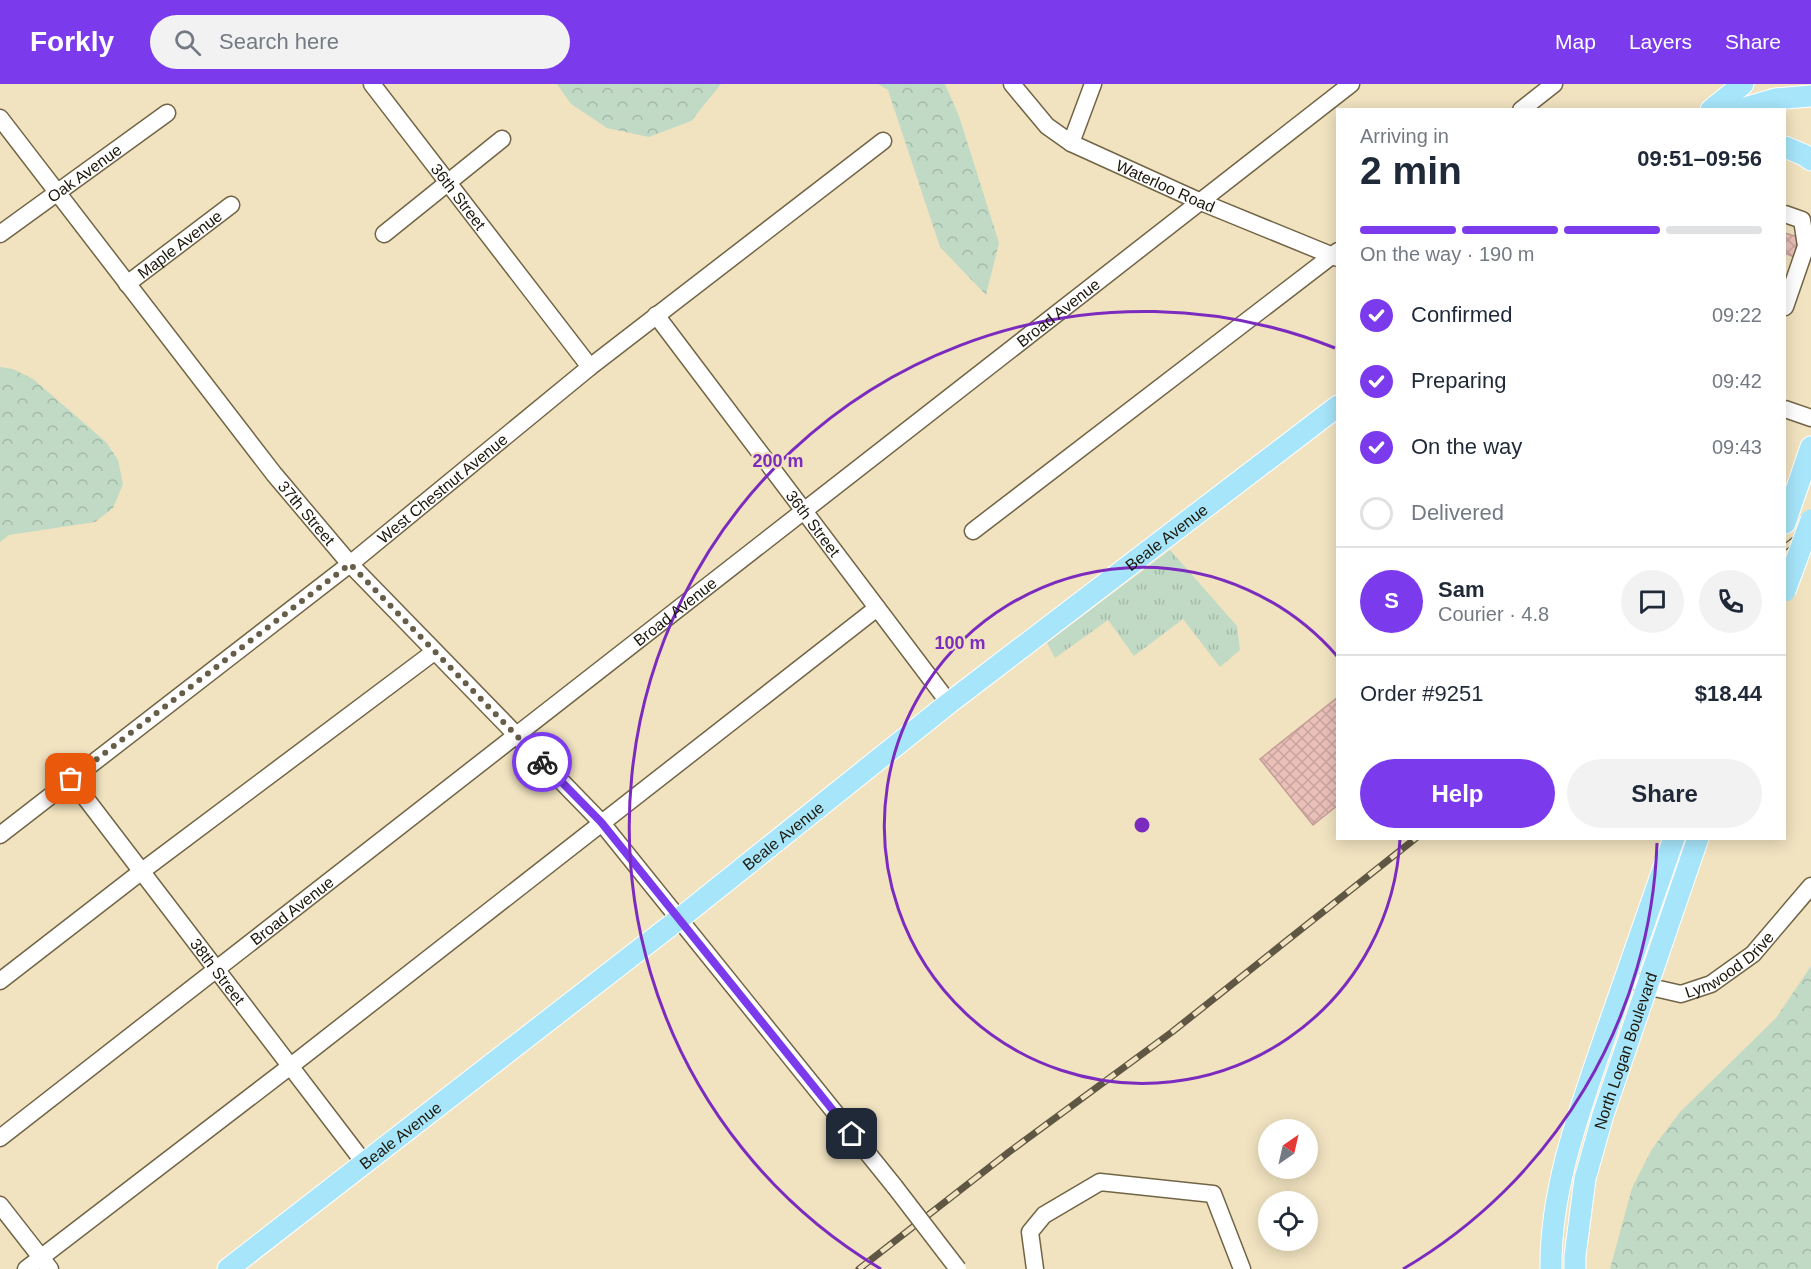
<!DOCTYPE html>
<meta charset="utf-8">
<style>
body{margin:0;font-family:Helvetica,sans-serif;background:#f2f2f3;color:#1f2937;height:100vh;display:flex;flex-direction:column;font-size:22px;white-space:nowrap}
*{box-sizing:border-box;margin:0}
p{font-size:20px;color:#747a83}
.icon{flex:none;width:33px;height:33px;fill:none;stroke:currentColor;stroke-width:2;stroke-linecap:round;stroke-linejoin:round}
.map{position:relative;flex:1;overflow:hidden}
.drawer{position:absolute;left:1336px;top:24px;width:450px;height:732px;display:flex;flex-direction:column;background:#fff;border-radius:0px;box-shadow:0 3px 15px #0003}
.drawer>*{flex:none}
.needle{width:39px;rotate:34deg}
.controls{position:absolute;left:1258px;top:1035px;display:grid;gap:12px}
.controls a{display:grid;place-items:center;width:60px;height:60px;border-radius:50%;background:#fff;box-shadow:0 3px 15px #0003;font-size:30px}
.pin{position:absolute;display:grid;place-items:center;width:51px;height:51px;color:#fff;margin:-26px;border-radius:12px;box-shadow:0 3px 9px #0006}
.courier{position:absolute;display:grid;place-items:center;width:60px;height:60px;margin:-30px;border:4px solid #7c3aed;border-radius:50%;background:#fff;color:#222;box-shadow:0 2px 8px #0007}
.head em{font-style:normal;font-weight:700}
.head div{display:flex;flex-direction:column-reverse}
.head{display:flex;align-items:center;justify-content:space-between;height:102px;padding:0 24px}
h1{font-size:39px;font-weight:700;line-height:45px}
.bar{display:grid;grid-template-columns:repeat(4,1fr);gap:9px 6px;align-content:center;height:72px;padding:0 24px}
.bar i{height:8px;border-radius:4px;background:#e0e1e3}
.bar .selected{background:#7c3aed}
.bar p{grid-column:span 4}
.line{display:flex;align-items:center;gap:15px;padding:0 24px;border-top:2px solid #e0e1e3}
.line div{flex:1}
.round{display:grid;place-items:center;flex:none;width:63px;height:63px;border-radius:32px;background:#f2f2f3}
ol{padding:0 24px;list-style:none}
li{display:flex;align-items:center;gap:18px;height:66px}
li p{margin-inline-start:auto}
li .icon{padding:6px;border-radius:50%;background:#7c3aed;color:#fff;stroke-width:4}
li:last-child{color:#747a83}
li i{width:33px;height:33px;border:3px solid #e0e1e3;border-radius:50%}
.action{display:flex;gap:12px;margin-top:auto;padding:12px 24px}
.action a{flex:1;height:69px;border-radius:36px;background:#7c3aed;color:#fff;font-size:24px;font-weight:700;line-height:69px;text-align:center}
.action a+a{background:#f2f2f3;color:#1f2937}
header{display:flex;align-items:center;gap:36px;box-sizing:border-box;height:84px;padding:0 30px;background:#7c3aed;color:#fff}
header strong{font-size:28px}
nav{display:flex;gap:33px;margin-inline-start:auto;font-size:21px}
.search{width:420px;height:54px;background:#f2f2f3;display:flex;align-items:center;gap:15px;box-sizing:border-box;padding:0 21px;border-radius:33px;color:#747a83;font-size:22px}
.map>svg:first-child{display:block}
.grass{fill:url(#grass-tufts)}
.forest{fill:url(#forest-crowns)}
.building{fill:url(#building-cross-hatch);stroke:#c49c96;stroke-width:1.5}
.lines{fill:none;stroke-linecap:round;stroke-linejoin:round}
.minor-casing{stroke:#726546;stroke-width:19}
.major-casing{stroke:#fff;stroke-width:23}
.minor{stroke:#fff;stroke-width:16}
.major{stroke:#a7e5fa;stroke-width:21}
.rail-casing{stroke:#5f5743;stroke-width:7}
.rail{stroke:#f1e3c0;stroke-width:4.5;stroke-dasharray:14;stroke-linecap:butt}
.minor-bridge-casing{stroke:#726546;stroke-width:19;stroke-linecap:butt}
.major-bridge-casing{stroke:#fff;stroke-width:23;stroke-linecap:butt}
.minor-bridge{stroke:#fff;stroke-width:16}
.major-bridge{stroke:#a7e5fa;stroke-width:21}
.done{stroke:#675e4a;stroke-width:6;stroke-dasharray:0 10.8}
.route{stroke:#7c3aed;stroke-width:8}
.ring{fill:none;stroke:#7b2cbf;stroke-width:3}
.labels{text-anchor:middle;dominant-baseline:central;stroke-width:4.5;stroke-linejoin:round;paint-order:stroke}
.street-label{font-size:16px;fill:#1c170a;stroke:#f1e3c0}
.centre{fill:#7b2cbf;stroke:#f1e3c0;stroke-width:3}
.ring-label{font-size:18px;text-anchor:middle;font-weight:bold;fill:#7b2cbf;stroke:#f1e3c0;stroke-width:4.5;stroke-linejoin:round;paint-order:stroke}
</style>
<header>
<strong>Forkly</strong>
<div class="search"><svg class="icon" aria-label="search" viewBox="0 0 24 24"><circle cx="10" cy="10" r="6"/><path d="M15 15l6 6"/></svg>Search here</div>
<nav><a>Map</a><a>Layers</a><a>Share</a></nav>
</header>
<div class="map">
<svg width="1811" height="1185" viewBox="0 0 1811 1185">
<defs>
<pattern id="grass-tufts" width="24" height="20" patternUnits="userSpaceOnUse" patternTransform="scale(1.5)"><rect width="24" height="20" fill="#c0dac5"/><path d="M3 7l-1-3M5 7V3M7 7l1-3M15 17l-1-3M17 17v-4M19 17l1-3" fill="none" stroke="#a4baa8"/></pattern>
<pattern id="forest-crowns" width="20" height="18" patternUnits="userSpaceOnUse" patternTransform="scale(1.5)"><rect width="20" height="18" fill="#c0dac5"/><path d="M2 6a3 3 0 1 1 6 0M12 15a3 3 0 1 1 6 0" fill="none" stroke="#a4baa8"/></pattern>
<pattern id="building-cross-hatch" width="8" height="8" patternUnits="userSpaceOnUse" patternTransform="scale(1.5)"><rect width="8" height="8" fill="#eac0b9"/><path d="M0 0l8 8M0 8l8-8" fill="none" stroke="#c8a49e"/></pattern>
</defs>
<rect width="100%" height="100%" fill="#f1e3c0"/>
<polygon class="grass" points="1170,466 1237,542 1240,566 1220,583 1183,535 1134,572 1108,536 1055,574 1047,559"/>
<g class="forest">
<polygon points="557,0 721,0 691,37 649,53 607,44 571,20"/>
<polygon points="878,0 945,0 959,32 999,159 986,211 940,163 888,6"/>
<polygon points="0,283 13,285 33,295 106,358 118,376 123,400 113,424 95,438 9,451 0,458"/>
<polygon points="1811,882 1811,1185 1610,1185 1632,1104 1652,1065 1680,1028 1776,934"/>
</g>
<g class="building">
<polygon points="1785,149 1801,154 1794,173 1785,169"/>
<polygon points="1338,613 1338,721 1313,741 1260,675"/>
</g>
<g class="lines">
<defs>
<g id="minor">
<path id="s1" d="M 372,0 L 590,283"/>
<path id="s2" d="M 1012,0 L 1047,42 L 1071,59 L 1201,118 L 1338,174"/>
<polyline points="1521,26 1554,0"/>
<path id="s3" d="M 0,34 L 274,390 L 350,480 L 601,738 L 895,1103"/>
<polyline points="1071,59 1093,0"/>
<polyline points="1785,130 1802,136 1806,162 1785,223"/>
<path id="s4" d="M 0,150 L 167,29"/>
<polyline points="384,150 502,55"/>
<path id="s5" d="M 127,200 L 231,121"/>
<path id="s6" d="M 656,231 L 949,619"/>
<polyline points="1785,325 1811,334"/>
<polyline points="973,447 1338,167"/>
<path id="s7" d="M 71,695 L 365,1080"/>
<path id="s8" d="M 0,751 L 350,480 L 590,283 L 883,57"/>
<path id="s9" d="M 1625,893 L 1646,902 L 1681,910 L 1711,900 L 1753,870 L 1811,802"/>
<polyline points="0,897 142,787 434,568"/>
<path id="s10" d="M 0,1054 L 1351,0"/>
<polyline points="0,1121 50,1185"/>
<polyline points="26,1185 301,974 877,524"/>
<polyline points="1035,1185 1030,1148 1044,1131 1100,1098 1213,1110 1242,1185"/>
</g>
<g id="major">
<polyline points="1711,26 1743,0"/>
<polyline points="1738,26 1775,15 1811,12"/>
<polyline points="1785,63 1804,71 1811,76"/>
<polyline points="1785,439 1811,363"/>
<path id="s11" d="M 228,1185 L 679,835 L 949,619 L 1338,322"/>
<path d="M 1551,1185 C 1550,1107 1578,1031 1603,958 C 1626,890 1650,822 1674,754"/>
<path id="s12" d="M 1575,1185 L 1575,1172 L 1585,1095 L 1603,1031 L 1698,754"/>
</g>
</defs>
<use href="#minor" class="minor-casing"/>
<use href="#major" class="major-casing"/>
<use href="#minor" class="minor"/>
<use href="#major" class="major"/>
<defs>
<g id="rail">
<polyline points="1785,463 1811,443"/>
<polyline points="859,1185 1009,1068 1172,948 1416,754"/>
</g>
</defs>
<use href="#rail" class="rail-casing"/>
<use href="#rail" class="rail"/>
<defs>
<polyline id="minor-bridge" points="895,1103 958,1185"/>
<polyline id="major-bridge" points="1785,507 1811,436"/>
</defs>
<use href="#minor-bridge" class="minor-bridge-casing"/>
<use href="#major-bridge" class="major-bridge-casing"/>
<use href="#minor-bridge" class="minor-bridge"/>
<use href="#major-bridge" class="major-bridge"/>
</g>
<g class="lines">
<polyline class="done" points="71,695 350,480 542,678"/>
<polyline class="route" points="542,678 601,738 852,1050"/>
</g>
<g class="ring">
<path d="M1400 755A258 258 0 1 1 1337 572"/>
<path d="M1657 759A515 515 0 0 1 1403 1185M881 1185A515 515 0 0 1 1335 264"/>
</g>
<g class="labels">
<g class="street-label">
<text stroke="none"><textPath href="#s4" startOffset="104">Oak Avenue</textPath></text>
<text stroke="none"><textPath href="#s2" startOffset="188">Waterloo Road</textPath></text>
<text stroke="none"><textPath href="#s1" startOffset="142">36th Street</textPath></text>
<text stroke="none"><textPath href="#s5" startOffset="66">Maple Avenue</textPath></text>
<text stroke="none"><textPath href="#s10" startOffset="1342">Broad Avenue</textPath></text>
<text stroke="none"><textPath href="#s8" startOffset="562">West Chestnut Avenue</textPath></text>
<text stroke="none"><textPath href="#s3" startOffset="500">37th Street</textPath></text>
<text stroke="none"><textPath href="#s6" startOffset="261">36th Street</textPath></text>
<text stroke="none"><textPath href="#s11" startOffset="1190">Beale Avenue</textPath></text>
<text stroke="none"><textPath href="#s10" startOffset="856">Broad Avenue</textPath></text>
<text stroke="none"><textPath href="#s11" startOffset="704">Beale Avenue</textPath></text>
<text stroke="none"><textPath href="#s10" startOffset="370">Broad Avenue</textPath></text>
<text stroke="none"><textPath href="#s9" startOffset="116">Lynwood Drive</textPath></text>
<text stroke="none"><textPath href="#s7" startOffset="242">38th Street</textPath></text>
<text stroke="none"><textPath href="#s12" startOffset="225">North Logan Boulevard</textPath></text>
<text stroke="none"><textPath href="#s11" startOffset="218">Beale Avenue</textPath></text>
</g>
</g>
<circle cx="1142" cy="741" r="9" class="centre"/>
<g class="ring-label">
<text x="778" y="383">200 m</text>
<text x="960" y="565">100 m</text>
</g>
</svg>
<div class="controls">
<a><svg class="needle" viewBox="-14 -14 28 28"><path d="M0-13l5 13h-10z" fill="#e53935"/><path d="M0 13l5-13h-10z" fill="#747a83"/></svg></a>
<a><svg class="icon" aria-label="locate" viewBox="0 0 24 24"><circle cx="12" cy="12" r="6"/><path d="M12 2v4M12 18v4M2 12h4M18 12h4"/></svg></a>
</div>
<div class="pin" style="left:71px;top:695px;background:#ea580c"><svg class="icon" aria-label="bag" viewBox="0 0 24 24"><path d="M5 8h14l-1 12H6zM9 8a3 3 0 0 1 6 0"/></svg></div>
<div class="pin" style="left:852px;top:1050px;background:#1f2937"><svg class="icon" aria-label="home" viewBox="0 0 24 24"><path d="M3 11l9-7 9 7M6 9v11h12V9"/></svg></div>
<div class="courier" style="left:542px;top:678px"><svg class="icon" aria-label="bike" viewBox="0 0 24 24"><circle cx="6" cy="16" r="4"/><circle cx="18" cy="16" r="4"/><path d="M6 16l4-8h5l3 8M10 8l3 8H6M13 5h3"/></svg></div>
<section class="drawer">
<div class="head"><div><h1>2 min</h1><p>Arriving in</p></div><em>09:51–09:56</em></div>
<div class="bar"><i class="selected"></i><i class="selected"></i><i class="selected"></i><i></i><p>On the way · 190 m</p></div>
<ol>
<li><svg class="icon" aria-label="check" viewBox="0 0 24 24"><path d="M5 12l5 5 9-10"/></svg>Confirmed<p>09:22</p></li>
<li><svg class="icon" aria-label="check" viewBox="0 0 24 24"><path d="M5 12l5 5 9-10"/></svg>Preparing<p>09:42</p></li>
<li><svg class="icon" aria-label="check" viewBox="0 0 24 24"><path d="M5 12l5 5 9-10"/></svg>On the way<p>09:43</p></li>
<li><i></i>Delivered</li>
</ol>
<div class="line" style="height:108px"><b class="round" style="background:#7c3aed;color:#fff">S</b><div><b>Sam</b><p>Courier · 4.8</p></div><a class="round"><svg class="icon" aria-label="chat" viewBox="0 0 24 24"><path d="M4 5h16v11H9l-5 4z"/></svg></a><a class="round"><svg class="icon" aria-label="phone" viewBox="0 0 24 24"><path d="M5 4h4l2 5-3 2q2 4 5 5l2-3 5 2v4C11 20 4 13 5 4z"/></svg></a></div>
<div class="line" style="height:78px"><div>Order #9251</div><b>$18.44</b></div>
<div class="action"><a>Help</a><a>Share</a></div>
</section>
</div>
